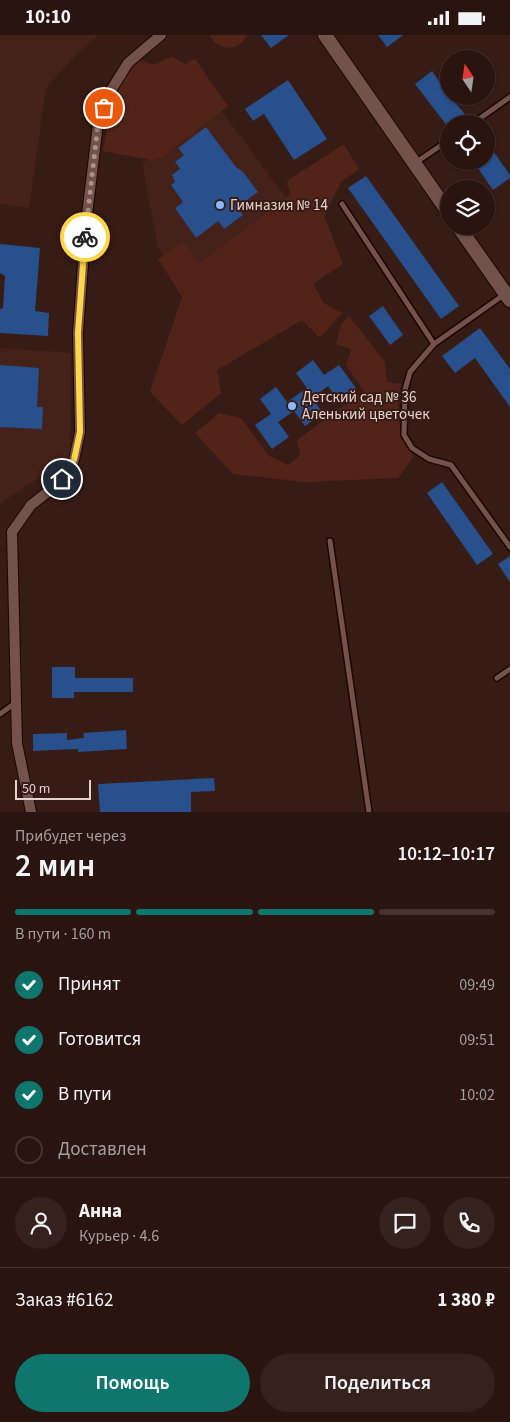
<!DOCTYPE html>
<html lang="ru">
<meta charset="utf-8">
<style>
body{margin:0;font-family:"Source Sans 3",sans-serif;background:#35211e;color:#f1f3f6;height:100vh;display:flex;flex-direction:column;font-size:19px;white-space:nowrap}
*{box-sizing:border-box;margin:0}
p{font-size:16px;color:#a59e9f}
.icon{flex:none;width:28px;height:28px;fill:none;stroke:currentColor;stroke-width:2;stroke-linecap:round;stroke-linejoin:round}
.map{position:relative;height:777px;overflow:hidden}
.drawer{display:flex;flex-direction:column;background:#291410;flex:1}
.drawer>*{flex:none}
.needle{width:32px;rotate:347deg}
.buttons{position:absolute;left:440px;top:15px;display:grid;gap:10px}
.buttons a{display:grid;place-items:center;width:55px;height:55px;border-radius:50%;background:#291410;box-shadow:0 1px 4px #0004,0 0 0 1px #453330;font-size:25px}
.scale{position:absolute;left:15px;bottom:12px;width:76px;box-sizing:border-box;padding-left:5px;border:2px solid #e6d2cd;border-top:0;font-size:14px;line-height:18px;white-space:nowrap;color:#e6d2cd;-webkit-text-stroke:4px #371b15;paint-order:stroke}
.pin{position:absolute;display:grid;place-items:center;width:42px;height:42px;color:#fff;margin:-21px;border:2px solid #fff;border-radius:50%;box-shadow:0 1px 5px #0007}
.courier{position:absolute;display:grid;place-items:center;width:50px;height:50px;margin:-25px;border:4px solid #ffd54a;border-radius:50%;background:#fff;color:#222;box-shadow:0 1px 6px #0007}
.headline em{font-style:normal;font-weight:600}
.headline div{display:flex;flex-direction:column-reverse}
.headline{display:flex;align-items:center;justify-content:space-between;height:85px;padding:0 15px}
h1{font-size:32px;font-weight:600;line-height:38px}
.bar{display:grid;grid-template-columns:repeat(4,1fr);gap:8px 5px;align-content:center;height:60px;padding:0 15px}
.bar i{height:6px;border-radius:4px;background:#453330}
.bar .on{background:#0f766e}
.bar p{grid-column:span 4}
.line{display:flex;align-items:center;gap:12px;padding:0 15px;border-top:1px solid #453330}
.line div{flex:1}
.round{display:grid;place-items:center;flex:none;width:52px;height:52px;border-radius:26px;background:#35211e}
ol{padding:0 15px;list-style:none}
li{display:flex;align-items:center;gap:15px;height:55px}
li p{margin-inline-start:auto}
li .icon{padding:5px;border-radius:50%;background:#0f766e;color:#fff;stroke-width:4}
li:last-child{color:#a59e9f}
li i{width:28px;height:28px;border:2px solid #453330;border-radius:50%}
.action{display:flex;gap:10px;margin-top:auto;padding:10px 15px}
.action a{flex:1;height:58px;border-radius:30px;background:#0f766e;color:#fff;font-size:20px;font-weight:600;line-height:58px;text-align:center}
.action a+a{background:#35211e;color:#f1f3f6}
.status{display:flex;justify-content:space-between;align-items:center;height:35px;padding:0 25px;background:#291410;direction:ltr}
.status svg{height:14px;fill:currentColor}
.map>svg:first-child{display:block}
.built{fill:#442119}
.green{fill:#522419}
.building{fill:#27508d}
.lines{fill:none;stroke-linecap:round;stroke-linejoin:round}
.service-casing{stroke:#1d0502;stroke-width:8}
.minor-casing{stroke:#1d0502;stroke-width:12}
.secondary-casing{stroke:#1d0502;stroke-width:16}
.service{stroke:#72524a;stroke-width:5}
.minor{stroke:#72524a;stroke-width:10}
.secondary{stroke:#72524a;stroke-width:14}
.done{stroke:#a9928d;stroke-width:5;stroke-dasharray:0 9}
.route{stroke:#ffd54a;stroke-width:6}
.poi-dot{fill:#8db9fc;stroke:#371b15;stroke-width:2}
.labels{text-anchor:middle;dominant-baseline:central;stroke-width:4;stroke-linejoin:round;paint-order:stroke}
.poi-label{font-size:15px;fill:#e6d2cd;stroke:#371b15;text-anchor:start}
</style>
<div class="status"><b>10:10</b><svg viewBox="0 0 49 12"><path d="M0 12V9h3v3zM5 12V6h3v6zM10 12V3h3v9zM15 12V0h3v12zM26 1h20v11H26zM47 4h2v5h-2z"/></svg></div>
<div class="map">
<svg width="510" height="777" viewBox="0 0 510 777">
<rect width="100%" height="100%" fill="#371b15"/>
<g class="built">
<polygon points="0,0 99,0 80,16 46,53 29,173 0,169"/>
<polygon points="219,72 325,216 217,295 158,213 142,128"/>
<polygon points="0,313 71,318 70,421 0,469"/>
</g>
<g class="green">
<path d="M 209,0 L 247,0 C 239,18 218,16 209,0 Z"/>
<path d="M 173,22 L 184,29 L 195,24 L 228,71 L 161,123 L 150,125 L 103,116 C 108,89 115,37 142,25 C 159,35 157,24 173,22 Z"/>
<polygon points="344,109 359,134 341,147 324,181 343,229 313,249 324,268 342,278 320,303 302,285 217,335 221,358 182,390 150,357 182,262 158,224 184,207 200,228 290,160 287,146"/>
<path d="M 349,281 L 385,327 L 387,347 L 401,349 C 396,375 397,399 414,421 L 398,443 L 304,447 L 233,439 L 195,398 L 219,378 L 241,383 L 268,420 L 288,430 L 300,420 L 297,405 L 364,356 L 346,330 L 351,314 L 336,309 L 341,289 Z"/>
</g>
<g class="building">
<polygon points="261,0 289,0 271,13"/>
<polygon points="378,0 403,0 387,12"/>
<polygon points="432,36 449,61 465,79 449,89 448,92 415,49"/>
<polygon points="288,45 327,104 294,125 264,79 253,86 245,74"/>
<polygon points="206,92 236,132 243,137 258,157 237,172 243,180 224,194 218,186 196,203 175,173 183,167 171,150 175,147 172,140 180,134 175,127 184,120 178,113"/>
<polygon points="486,106 510,140 510,143 493,155 473,126 486,126"/>
<polygon points="366,141 459,271 441,284 348,153"/>
<polygon points="0,209 40,213 35,276 49,278 48,301 0,298 0,274 3,273 5,241 0,238"/>
<polygon points="383,271 403,300 390,310 369,281"/>
<polygon points="480,293 510,334 510,372 475,323 455,338 442,321"/>
<polygon points="313,325 324,340 339,330 356,353 338,366 328,351 312,363 323,378 305,391 294,376 278,387 289,402 272,414 255,390 271,379 260,364 276,352 287,367 307,353 296,338"/>
<polygon points="0,330 39,333 37,372 43,372 42,394 0,392"/>
<polygon points="442,447 493,519 477,530 427,458"/>
<polygon points="510,521 510,547 498,529"/>
<polygon points="52,632 75,632 75,643 133,643 133,657 74,657 74,663 52,663"/>
<polygon points="126,695 127,714 78,717 78,714 33,716 33,699 67,698 67,705 84,703 83,698"/>
<polygon points="214,743 215,756 191,757 191,777 100,777 98,749"/>
</g>
<g class="lines">
<defs>
<g id="service">
<polyline points="472,89 510,62"/>
<polyline points="415,128 449,105"/>
<polyline points="342,169 434,309 505,259"/>
<polyline points="434,309 410,337 405,355 404,400 412,413 429,424 451,430 510,512"/>
<polyline points="330,506 369,777"/>
<polyline points="497,643 510,634"/>
<polyline points="0,679 15,668"/>
</g>
<polyline id="minor" points="31,777 17,708 12,497 31,470 63,445 74,425 80,397 78,298 86,188 98,89 110,57 128,28 161,0"/>
<g id="secondary">
<polyline points="325,0 449,178"/>
<polyline points="458,191 510,265"/>
</g>
</defs>
<use href="#service" class="service-casing"/>
<use href="#minor" class="minor-casing"/>
<use href="#secondary" class="secondary-casing"/>
<use href="#service" class="service"/>
<use href="#minor" class="minor"/>
<use href="#secondary" class="secondary"/>
</g>
<g class="lines">
<polyline class="done" points="85,202 98,89 104,73"/>
<polyline class="route" points="62,444 74,425 80,397 78,298 85,202"/>
</g>
<g class="poi-dot">
<circle cx="220" cy="170" r="5"/>
<circle cx="292" cy="371" r="5"/>
</g>
<g class="labels">
<g class="poi-label">
<text x="230" y="170">Гимназия № 14</text>
<text x="302" y="362">Детский сад № 36<tspan x="302" dy="17">Аленький цветочек</tspan></text>
</g>
</g>
</svg>
<div class="buttons">
<a><svg class="needle" viewBox="-14 -14 28 28"><path d="M0-13l5 13h-10z" fill="#e53935"/><path d="M0 13l5-13h-10z" fill="#a59e9f"/></svg></a>
<a><svg class="icon" aria-label="locate" viewBox="0 0 24 24"><circle cx="12" cy="12" r="6"/><path d="M12 2v4M12 18v4M2 12h4M18 12h4"/></svg></a>
<a><svg class="icon" aria-label="layers" viewBox="0 0 24 24"><path d="M12 4l9 5-9 5-9-5zM3 14l9 5 9-5"/></svg></a>
</div>
<div class="scale">50 m</div>
<div class="pin" style="left:104px;top:73px;background:#ea580c"><svg class="icon" aria-label="bag" viewBox="0 0 24 24"><path d="M5 8h14l-1 12H6zM9 8a3 3 0 0 1 6 0"/></svg></div>
<div class="pin" style="left:62px;top:444px;background:#1f2937"><svg class="icon" aria-label="home" viewBox="0 0 24 24"><path d="M3 11l9-7 9 7M6 9v11h12V9"/></svg></div>
<div class="courier" style="left:85px;top:202px"><svg class="icon" aria-label="bike" viewBox="0 0 24 24"><circle cx="6" cy="16" r="4"/><circle cx="18" cy="16" r="4"/><path d="M6 16l4-8h5l3 8M10 8l3 8H6M13 5h3"/></svg></div>
</div>
<section class="drawer">
<div class="headline"><div><h1>2 мин</h1><p>Прибудет через</p></div><em>10:12–10:17</em></div>
<div class="bar"><i class="on"></i><i class="on"></i><i class="on"></i><i></i><p>В пути · 160 m</p></div>
<ol>
<li><svg class="icon" aria-label="check" viewBox="0 0 24 24"><path d="M5 12l5 5 9-10"/></svg>Принят<p>09:49</p></li>
<li><svg class="icon" aria-label="check" viewBox="0 0 24 24"><path d="M5 12l5 5 9-10"/></svg>Готовится<p>09:51</p></li>
<li><svg class="icon" aria-label="check" viewBox="0 0 24 24"><path d="M5 12l5 5 9-10"/></svg>В пути<p>10:02</p></li>
<li><i></i>Доставлен</li>
</ol>
<div class="line" style="height:90px"><a class="round"><svg class="icon" aria-label="person" viewBox="0 0 24 24"><circle cx="12" cy="8" r="4"/><path d="M4 21q1-7 8-7t8 7"/></svg></a><div><b>Анна</b><p>Курьер · 4.6</p></div><a class="round"><svg class="icon" aria-label="chat" viewBox="0 0 24 24"><path d="M4 5h16v11H9l-5 4z"/></svg></a><a class="round"><svg class="icon" aria-label="phone" viewBox="0 0 24 24"><path d="M5 4h4l2 5-3 2q2 4 5 5l2-3 5 2v4C11 20 4 13 5 4z"/></svg></a></div>
<div class="line" style="height:65px"><div>Заказ #6162</div><b>1 380 ₽</b></div>
<div class="action"><a>Помощь</a><a>Поделиться</a></div>
</section>
